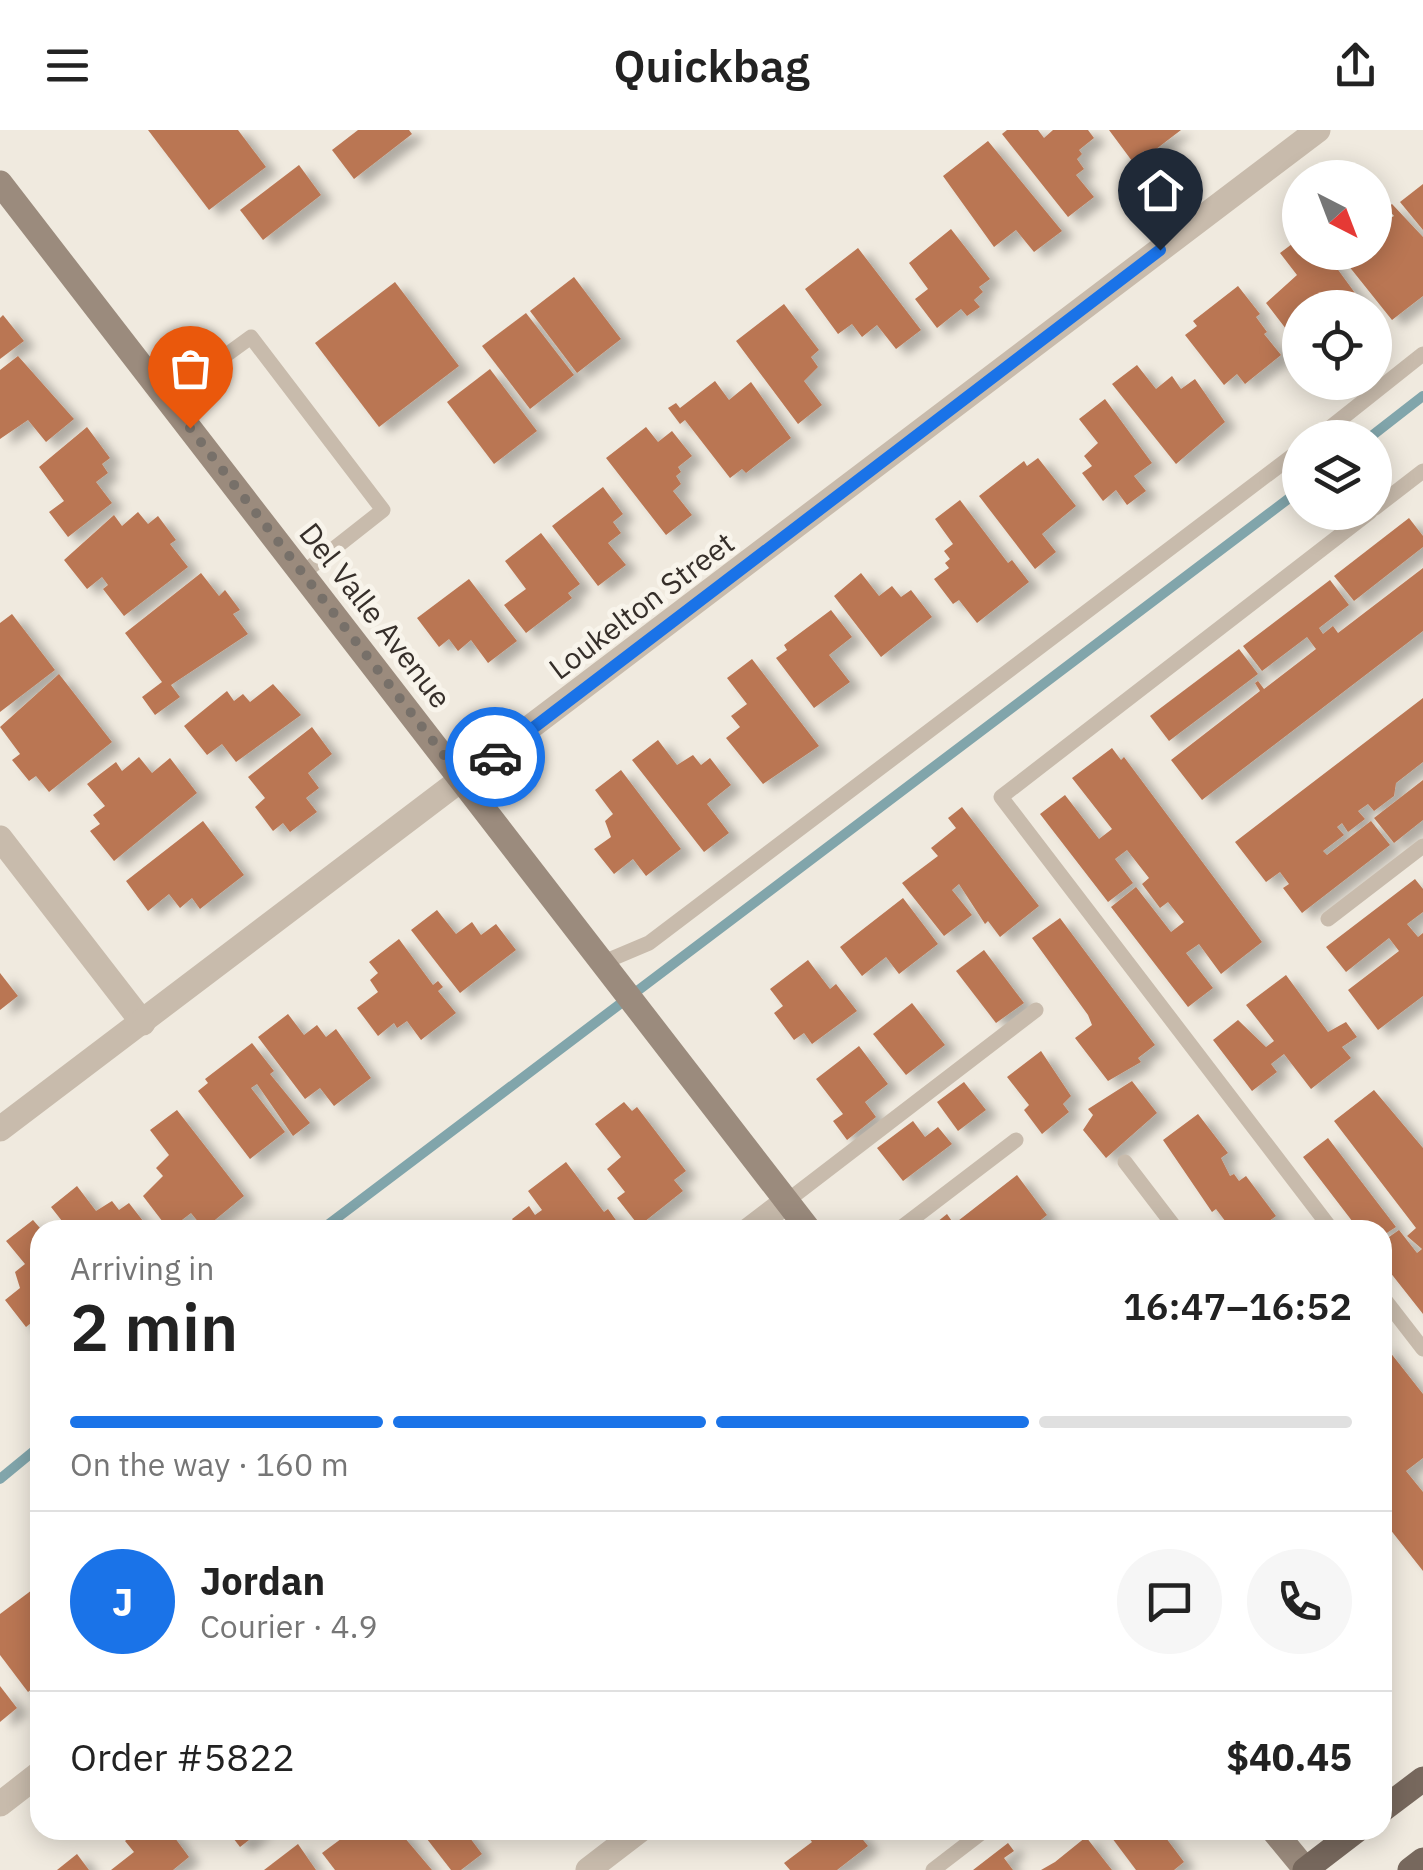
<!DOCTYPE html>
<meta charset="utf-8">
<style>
body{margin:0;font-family:"IBM Plex Sans",sans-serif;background:#f6f6f6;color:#222;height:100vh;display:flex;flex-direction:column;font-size:38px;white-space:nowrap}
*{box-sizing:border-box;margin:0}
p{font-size:32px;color:#767676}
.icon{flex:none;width:55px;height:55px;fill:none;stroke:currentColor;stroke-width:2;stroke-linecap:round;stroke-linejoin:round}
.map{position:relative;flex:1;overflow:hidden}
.panel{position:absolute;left:30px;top:1090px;width:1362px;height:620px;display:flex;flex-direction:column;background:#fff;border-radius:30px;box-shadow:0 5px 25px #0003}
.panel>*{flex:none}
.needle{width:65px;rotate:138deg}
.fabs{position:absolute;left:1282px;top:30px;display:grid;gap:20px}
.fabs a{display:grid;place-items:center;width:110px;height:110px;border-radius:50%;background:#fff;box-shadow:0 5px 25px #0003;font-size:50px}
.pin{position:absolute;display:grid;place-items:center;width:85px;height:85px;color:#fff;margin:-102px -42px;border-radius:50% 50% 50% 0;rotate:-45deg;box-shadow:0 0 10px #0007}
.pin .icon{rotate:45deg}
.courier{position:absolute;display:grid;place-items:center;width:100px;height:100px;margin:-50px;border:8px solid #1a73e8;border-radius:50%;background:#fff;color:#222;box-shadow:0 2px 12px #0007}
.summary em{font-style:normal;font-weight:600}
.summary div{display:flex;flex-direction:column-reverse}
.summary{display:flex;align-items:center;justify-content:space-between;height:170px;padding:0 40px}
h1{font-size:65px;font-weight:600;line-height:75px}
.bar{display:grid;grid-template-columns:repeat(4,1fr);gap:15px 10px;align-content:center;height:120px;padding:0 40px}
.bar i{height:12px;border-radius:8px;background:#e0e0e0}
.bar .on{background:#1a73e8}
.bar p{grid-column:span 4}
.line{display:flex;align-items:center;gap:25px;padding:0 40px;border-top:2px solid #e0e0e0}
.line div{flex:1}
.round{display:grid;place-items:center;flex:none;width:105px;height:105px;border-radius:52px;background:#f6f6f6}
header{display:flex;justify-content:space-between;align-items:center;height:130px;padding:0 40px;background:#fff;font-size:45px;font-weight:600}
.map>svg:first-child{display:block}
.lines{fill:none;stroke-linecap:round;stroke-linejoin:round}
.stream{stroke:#81a5ab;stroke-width:10}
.building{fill:#ba7653;filter:url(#shadow)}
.lane{stroke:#c8bbac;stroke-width:15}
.street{stroke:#c8bbac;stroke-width:25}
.secondary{stroke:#9b8b7d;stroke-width:25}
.primary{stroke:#77685d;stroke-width:25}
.done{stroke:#777069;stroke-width:10;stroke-dasharray:0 18}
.route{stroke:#1a73e8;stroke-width:12}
.labels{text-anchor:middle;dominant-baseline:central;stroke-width:10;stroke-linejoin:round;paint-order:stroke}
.street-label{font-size:30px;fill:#362f2a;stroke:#f8f4eb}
</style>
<header><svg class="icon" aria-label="menu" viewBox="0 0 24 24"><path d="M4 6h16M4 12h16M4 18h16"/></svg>Quickbag<svg class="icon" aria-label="share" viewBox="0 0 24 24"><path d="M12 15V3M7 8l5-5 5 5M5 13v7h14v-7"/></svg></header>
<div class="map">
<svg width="1423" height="1740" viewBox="0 0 1423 1740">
<defs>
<filter id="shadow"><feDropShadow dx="11" dy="6" stdDeviation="5" flood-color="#0004"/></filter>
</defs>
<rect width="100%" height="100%" fill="#f0eadf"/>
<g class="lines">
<g class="stream">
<polyline points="1369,308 1423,266"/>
<polyline points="321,1100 1300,360"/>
<polyline points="0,1349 40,1316"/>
</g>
</g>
<g class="building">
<polygon points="148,0 238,0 266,37 209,80"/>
<polygon points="358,0 409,0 412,4 354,49 332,20"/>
<polygon points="1007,0 1038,0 1044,8 1053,0 1088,0 1094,8 1079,20 1082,24 1077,29 1084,39 1076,45 1094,67 1068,87 1002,4"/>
<polygon points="1109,0 1181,0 1147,26 1144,21 1132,31"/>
<polygon points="988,11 1062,101 1034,122 1016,100 994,117 943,46"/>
<polygon points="299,35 321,65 263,110 240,80"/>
<polygon points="1423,54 1423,100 1400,72"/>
<polygon points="1392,74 1423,107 1423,166 1392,190 1340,125 1333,122 1375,122 1375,96 1394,86 1387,78"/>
<polygon points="951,99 990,149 979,157 983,162 974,170 980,177 967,186 961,179 937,198 915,169 928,159 909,133"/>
<polygon points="1300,108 1300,122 1325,122 1363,174 1300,178 1300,217 1266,173 1297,145 1280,123"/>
<polygon points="858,118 921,200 896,219 877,195 862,207 852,194 838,204 805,159"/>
<polygon points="574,147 621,209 577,243 530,181"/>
<polygon points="395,152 459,236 379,297 315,213"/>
<polygon points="1238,156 1260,184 1256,187 1267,202 1264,204 1281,225 1245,254 1237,244 1224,255 1185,205 1197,196 1193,191"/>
<polygon points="784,174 819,220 811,227 818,237 804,251 822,275 798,294 736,211"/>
<polygon points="526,183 574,245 530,279 482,216"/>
<polygon points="3,185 24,211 0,229 0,188"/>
<polygon points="18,226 74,289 46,312 28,290 0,309 0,240"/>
<polygon points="1137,235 1156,259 1172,246 1181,259 1195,249 1225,292 1176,334 1112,254"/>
<polygon points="490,239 537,301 494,334 447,272"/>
<polygon points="715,251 729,270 751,252 791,308 746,343 742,339 730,348 685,290 680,294 668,278 676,273 680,278"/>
<polygon points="1105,269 1152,333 1134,346 1146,361 1127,375 1116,360 1103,371 1082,343 1092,336 1084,326 1098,313 1079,289"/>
<polygon points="87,297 110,328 102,334 108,343 96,352 112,373 68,407 49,382 64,371 39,337"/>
<polygon points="646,297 658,312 672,301 692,326 678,337 681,342 676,346 681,354 673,361 692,385 666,405 606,328"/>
<polygon points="1038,328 1076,376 1042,404 1056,422 1035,439 979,366 1024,331 1027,336"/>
<polygon points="603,357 623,384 613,392 621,403 608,413 626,435 598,456 552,396"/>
<polygon points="960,370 1008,433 1012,430 1029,452 977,493 959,470 953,474 934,449 949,438 945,433 950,429 944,421 953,414 935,389"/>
<polygon points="138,382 148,394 158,386 176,410 170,414 188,437 124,486 103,459 108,455 102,447 87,459 64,430 114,385 122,396"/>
<polygon points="1409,388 1423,406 1423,417 1354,471 1334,446"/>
<polygon points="541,403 580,454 568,463 572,468 526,503 504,475 526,459 505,431"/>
<polygon points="1423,438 1423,501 1202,670 1171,630 1260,561 1255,553 1258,551 1264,559 1316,519 1307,507 1262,541 1243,516 1330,450 1349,475 1319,498 1323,504 1333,496 1338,503"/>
<polygon points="201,443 219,466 225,460 240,480 233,484 248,504 171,555 180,567 155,585 142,567 162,552 125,503"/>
<polygon points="861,443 879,466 892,456 901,467 911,460 932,487 881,527 834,466"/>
<polygon points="469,449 517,511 488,533 471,510 458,521 449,509 439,517 417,488"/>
<polygon points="831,480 852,507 829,525 850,552 814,578 776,528 787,520 784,515"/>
<polygon points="12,484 55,540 0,582 0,493"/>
<polygon points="1239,519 1258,544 1169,611 1150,586"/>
<polygon points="752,529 819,616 763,654 726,608 740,597 731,586 747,574 727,548"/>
<polygon points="59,544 112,612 49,662 36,646 29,651 12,630 20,624 0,597"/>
<polygon points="273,554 301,585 236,632 222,614 207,625 184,596 227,561 234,571 243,564 250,572"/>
<polygon points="1423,568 1423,632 1396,653 1394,666 1374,681 1368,674 1358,681 1365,689 1348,702 1342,693 1337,697 1344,705 1323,721 1327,725 1371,691 1390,715 1302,783 1283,758 1289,754 1280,742 1266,752 1235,712"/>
<polygon points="312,597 332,624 308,643 319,658 306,668 317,682 290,702 283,693 273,701 255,677 265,668 248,647"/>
<polygon points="658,610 677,635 693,625 701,635 710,628 731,655 707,674 729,703 704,722 632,630"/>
<polygon points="1112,618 1121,630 1124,627 1262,812 1221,844 1199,814 1186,823 1213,858 1188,877 1111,777 1136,757 1171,802 1184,792 1168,772 1160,778 1142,754 1149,748 1127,720 1115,729 1133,753 1108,772 1040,684 1065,665 1099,709 1112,699 1072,648"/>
<polygon points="139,627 152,643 170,628 197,663 114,731 90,701 100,694 93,685 105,676 87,654 116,632 122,641"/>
<polygon points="621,640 681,719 646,746 633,729 614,744 594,719 611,707 605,691 613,684 595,660"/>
<polygon points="1423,650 1423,690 1394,713 1374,688"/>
<polygon points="962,677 1039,776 1000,807 988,791 985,794 959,754 952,760 972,785 944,806 902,753 938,726 931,718 956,698 948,688"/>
<polygon points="203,691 244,745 200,779 192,768 180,778 169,764 148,781 126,751"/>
<polygon points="1415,749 1423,759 1423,782 1407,794 1418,807 1423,803 1423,866 1378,900 1348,860 1399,821 1389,808 1346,842 1326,817"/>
<polygon points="903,768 938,814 899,844 886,827 862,846 840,817"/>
<polygon points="437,780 456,804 472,792 481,805 496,794 516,820 460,863 411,800"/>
<polygon points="1060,788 1155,915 1138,928 1141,932 1108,951 1075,908 1092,895 1088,885 1032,808"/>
<polygon points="399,809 433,855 438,851 443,857 438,861 456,883 421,910 407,891 397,898 394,893 378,906 357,878 378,862 370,850 378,843 369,832"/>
<polygon points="984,820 1024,873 996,893 956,841"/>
<polygon points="808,830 830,859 836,854 857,881 812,914 804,903 794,910 774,883 783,876 770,859"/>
<polygon points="0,843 18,866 0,880"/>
<polygon points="1286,845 1328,902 1346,892 1357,907 1342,917 1351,928 1311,959 1284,924 1271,934 1277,942 1252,961 1213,910 1238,890 1266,917 1274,911 1246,875"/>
<polygon points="912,873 945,915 906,945 873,904"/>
<polygon points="288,884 304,905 317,895 326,907 336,899 371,948 334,976 320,958 305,969 258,907"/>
<polygon points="252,913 274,941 270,944 310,993 293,1006 257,954 251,958 285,1002 250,1029 198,961 208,953 205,949"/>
<polygon points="859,916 888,954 865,972 876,987 847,1010 833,991 843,984 816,949"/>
<polygon points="1041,921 1071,966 1063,974 1069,982 1042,1004 1024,980 1029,975 1007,947"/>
<polygon points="1132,951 1157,983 1106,1028 1083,1000 1093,985 1088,979"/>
<polygon points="964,952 986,980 958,1001 937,972"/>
<polygon points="1374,960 1423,1018 1423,1184 1382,1132 1382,1112 1399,1100 1417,1123 1422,1119 1407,1106 1416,1098 1334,991"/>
<polygon points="624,972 632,981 637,977 686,1041 674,1050 683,1061 639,1096 617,1068 625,1062 607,1039 621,1027 595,994"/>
<polygon points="177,980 244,1066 204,1099 191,1083 169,1100 143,1066 163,1046 156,1038 169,1025 150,1000"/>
<polygon points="1198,984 1228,1023 1221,1028 1230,1046 1234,1044 1239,1051 1246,1046 1276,1086 1257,1100 1232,1100 1216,1079 1212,1082 1163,1010"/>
<polygon points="913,991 925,1007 938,997 952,1014 903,1051 877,1018"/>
<polygon points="1328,1008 1396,1097 1382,1106 1382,1100 1359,1100 1303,1027"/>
<polygon points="566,1032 604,1082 608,1079 623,1100 519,1099 512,1089 529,1076 535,1085 542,1080 528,1061"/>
<polygon points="1017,1045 1047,1085 1032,1097 1035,1100 927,1100 947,1084 954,1094"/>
<polygon points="77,1056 96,1081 112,1071 119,1080 129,1073 150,1100 69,1100 51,1077"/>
<polygon points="33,1090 40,1098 40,1186 26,1197 5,1170 20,1158 15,1142 25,1134 6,1111"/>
<polygon points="1382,1212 1423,1264 1423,1328 1406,1341 1423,1362 1423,1441 1382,1389"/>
<polygon points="40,1454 40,1553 28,1562 0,1525 0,1484"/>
<polygon points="0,1556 17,1578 0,1592"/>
<polygon points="125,1700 169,1700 189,1727 173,1740 111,1740 134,1722 125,1711 130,1707"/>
<polygon points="227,1700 262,1700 240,1717"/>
<polygon points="353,1700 398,1700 432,1740 335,1740 322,1723"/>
<polygon points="420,1700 464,1700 482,1724 461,1740 451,1740"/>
<polygon points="803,1700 855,1700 868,1716 837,1740 790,1740 784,1733 812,1712"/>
<polygon points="1106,1700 1160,1700 1184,1732 1174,1740 1136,1740"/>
<polygon points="1086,1707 1112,1740 1041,1740 1055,1732"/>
<polygon points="1008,1713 1014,1721 1004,1728 1013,1740 973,1740"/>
<polygon points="298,1714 316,1740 264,1740"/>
<polygon points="77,1724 89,1740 57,1740"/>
</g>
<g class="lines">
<g class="lane">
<polyline points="167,268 251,207 383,380 303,443"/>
<polyline points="1317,308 1423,224"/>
<polyline points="1375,378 1423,341"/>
<polyline points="1328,789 1423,716"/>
<polyline points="604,832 649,813 1300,320"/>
<polyline points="1125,1032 1177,1100"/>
<polyline points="787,1071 1036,880"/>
<polyline points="898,1100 1016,1010"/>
<polyline points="1332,1100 1001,667 1370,382"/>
<polyline points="1382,1166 1423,1219"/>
<polyline points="933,1740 985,1700"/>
</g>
<g class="street">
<polyline points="0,708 143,893"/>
<polyline points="0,999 1318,0"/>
<polyline points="749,1100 787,1071"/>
<polyline points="0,1674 40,1643"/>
<polyline points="588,1740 640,1700"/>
</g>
<g class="secondary">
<polyline points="0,53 809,1100"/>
<polyline points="1273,1700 1306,1740"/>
</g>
<g class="primary">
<polyline points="1382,1680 1423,1649"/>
<polyline points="1305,1740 1357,1700"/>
<polyline points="1410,1740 1423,1730"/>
</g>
</g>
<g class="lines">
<polyline class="done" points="190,298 464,651 495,627"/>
<polyline class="route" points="495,627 1160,120"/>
</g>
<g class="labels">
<g class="street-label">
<text transform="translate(641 475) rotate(-37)">Loukelton Street</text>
<text transform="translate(376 485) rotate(52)">Del Valle Avenue</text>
</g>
</g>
</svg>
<div class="fabs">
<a><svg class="needle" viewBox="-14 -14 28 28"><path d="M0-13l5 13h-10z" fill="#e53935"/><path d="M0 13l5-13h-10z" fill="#767676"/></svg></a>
<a><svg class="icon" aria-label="locate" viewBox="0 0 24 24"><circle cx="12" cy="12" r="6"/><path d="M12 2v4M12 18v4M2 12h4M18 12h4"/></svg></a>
<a><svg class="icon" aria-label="layers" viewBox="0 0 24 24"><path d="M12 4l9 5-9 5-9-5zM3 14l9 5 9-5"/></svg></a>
</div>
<div class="pin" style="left:190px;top:298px;background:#ea580c"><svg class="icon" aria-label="bag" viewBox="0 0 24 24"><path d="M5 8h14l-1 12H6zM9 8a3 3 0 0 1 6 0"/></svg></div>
<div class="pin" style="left:1160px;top:120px;background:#1f2937"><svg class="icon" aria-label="home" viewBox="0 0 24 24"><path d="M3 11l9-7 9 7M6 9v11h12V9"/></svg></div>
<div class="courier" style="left:495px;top:627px"><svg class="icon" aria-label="car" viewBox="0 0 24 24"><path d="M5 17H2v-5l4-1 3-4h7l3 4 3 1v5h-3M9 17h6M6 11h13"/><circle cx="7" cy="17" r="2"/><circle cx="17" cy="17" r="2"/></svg></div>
<section class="panel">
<div class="summary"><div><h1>2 min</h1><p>Arriving in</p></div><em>16:47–16:52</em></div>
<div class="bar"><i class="on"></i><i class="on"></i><i class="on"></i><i></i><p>On the way · 160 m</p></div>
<div class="line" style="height:180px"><b class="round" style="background:#1a73e8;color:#fff">J</b><div><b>Jordan</b><p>Courier · 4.9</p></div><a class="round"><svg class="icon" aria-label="chat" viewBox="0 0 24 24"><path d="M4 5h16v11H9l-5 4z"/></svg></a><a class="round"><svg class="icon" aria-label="phone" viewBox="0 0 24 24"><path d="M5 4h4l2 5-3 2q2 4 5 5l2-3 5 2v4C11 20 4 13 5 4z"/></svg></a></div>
<div class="line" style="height:130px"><div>Order #5822</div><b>$40.45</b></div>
</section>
</div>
